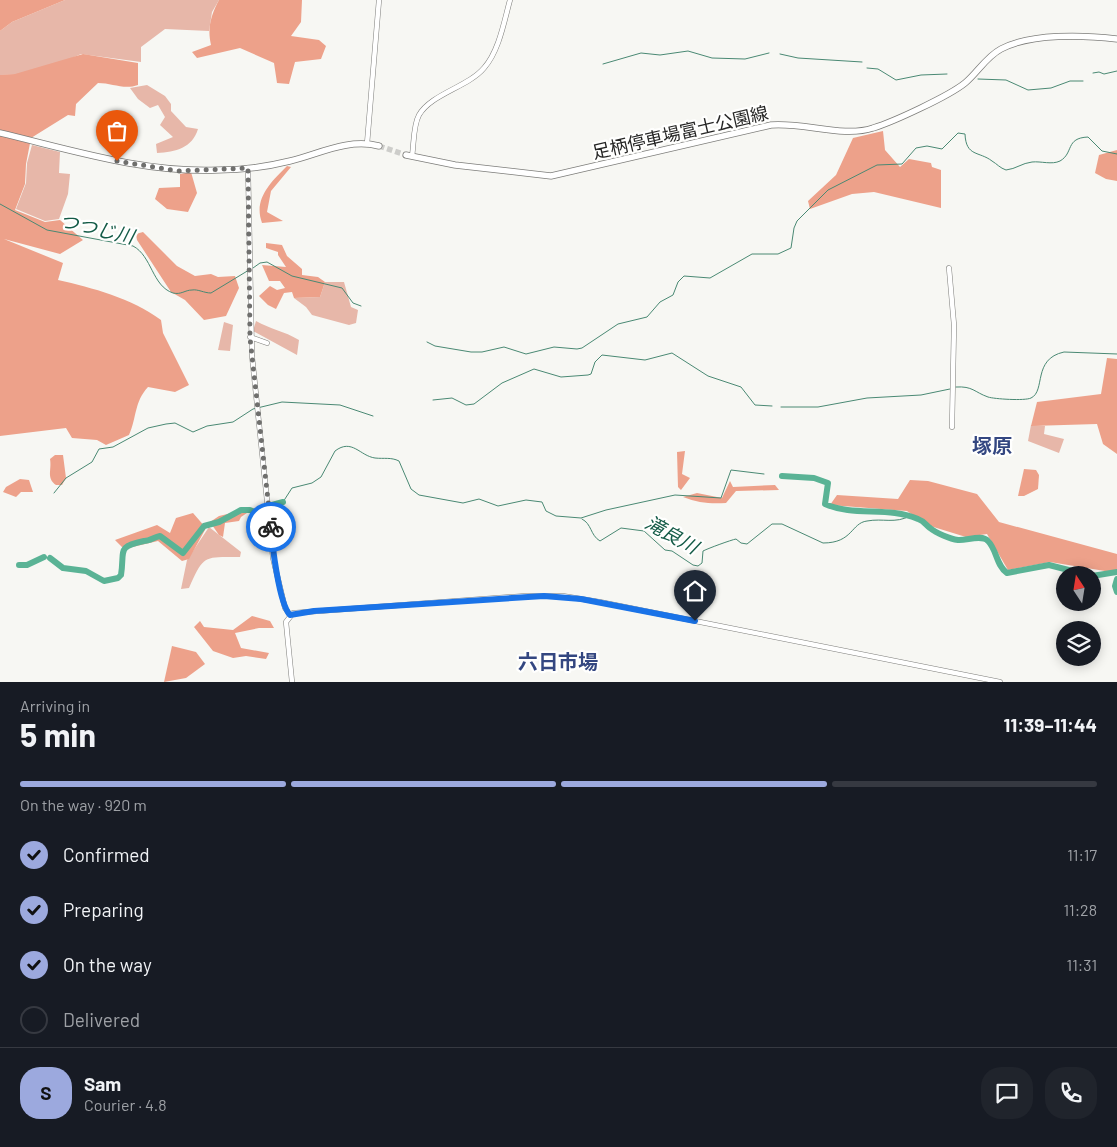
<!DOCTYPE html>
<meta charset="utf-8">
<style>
body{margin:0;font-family:Barlow,"Noto Sans JP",sans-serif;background:#20242c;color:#f1f3f6;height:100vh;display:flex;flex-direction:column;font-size:19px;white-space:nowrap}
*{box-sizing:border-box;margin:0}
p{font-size:16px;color:#9ea1a6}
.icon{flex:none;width:28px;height:28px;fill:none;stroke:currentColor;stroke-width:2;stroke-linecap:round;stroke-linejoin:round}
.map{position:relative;height:682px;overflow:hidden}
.sheet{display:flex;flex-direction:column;background:#171b24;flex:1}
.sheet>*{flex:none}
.needle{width:32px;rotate:348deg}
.buttons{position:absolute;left:1056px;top:566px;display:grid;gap:10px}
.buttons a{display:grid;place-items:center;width:45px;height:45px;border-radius:50%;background:#171b24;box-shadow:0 2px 12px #0003;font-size:25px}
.pin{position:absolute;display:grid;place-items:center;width:42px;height:42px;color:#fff;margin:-51px -21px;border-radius:50% 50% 50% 0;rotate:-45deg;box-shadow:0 0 5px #0007}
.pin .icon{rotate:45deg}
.courier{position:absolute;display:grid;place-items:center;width:50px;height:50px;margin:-25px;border:4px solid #1a73e8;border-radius:50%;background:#fff;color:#222;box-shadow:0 1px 6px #0007}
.overview em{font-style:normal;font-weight:700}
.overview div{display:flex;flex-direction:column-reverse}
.overview{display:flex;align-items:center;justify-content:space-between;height:85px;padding:0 20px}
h1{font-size:32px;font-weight:700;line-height:38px}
.bar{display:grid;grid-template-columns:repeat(4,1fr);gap:8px 5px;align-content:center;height:60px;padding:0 20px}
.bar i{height:6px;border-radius:4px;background:#363941}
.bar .current{background:#9ca9de}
.bar p{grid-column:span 4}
.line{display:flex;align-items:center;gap:12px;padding:0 20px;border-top:1px solid #363941}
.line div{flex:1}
.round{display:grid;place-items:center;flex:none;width:52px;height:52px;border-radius:20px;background:#20242c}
ol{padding:0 20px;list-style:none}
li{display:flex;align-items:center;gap:15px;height:55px}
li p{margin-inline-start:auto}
li .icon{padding:5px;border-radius:50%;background:#9ca9de;color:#111;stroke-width:4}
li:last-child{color:#9ea1a6}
li i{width:28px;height:28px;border:2px solid #363941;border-radius:50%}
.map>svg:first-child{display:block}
.green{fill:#e7b7a9}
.forest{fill:#eda18a}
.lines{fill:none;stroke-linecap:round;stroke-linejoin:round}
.stream{stroke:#4a8973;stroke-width:1}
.river{stroke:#5ab395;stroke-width:6}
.major-tunnel{stroke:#cdcdca;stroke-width:5.5;stroke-dasharray:5.5 3;stroke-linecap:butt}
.minor-casing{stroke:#7d7d7a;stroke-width:5.5}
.major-casing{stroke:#7d7d7a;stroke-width:7}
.minor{stroke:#fff;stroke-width:4.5}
.major{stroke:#fff;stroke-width:5.5}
.done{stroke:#6f6f6d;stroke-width:5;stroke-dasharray:0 9}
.route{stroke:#1a73e8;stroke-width:6}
.labels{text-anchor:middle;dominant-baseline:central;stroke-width:4.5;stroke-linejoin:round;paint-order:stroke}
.street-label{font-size:18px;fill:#262625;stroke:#fffffe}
.water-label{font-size:19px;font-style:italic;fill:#145b47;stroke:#fffffe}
.quarter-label{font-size:20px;font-weight:bold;fill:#344781;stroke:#fffffe}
</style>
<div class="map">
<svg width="1117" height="682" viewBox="0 0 1117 682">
<rect width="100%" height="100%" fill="#f7f7f3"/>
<g class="green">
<polygon points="65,0 219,0 212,12 209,31 165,29 141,47 141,62 81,54 36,74 0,75 0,31 12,22"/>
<path d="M 147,85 L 165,96 L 171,104 L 171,111 L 186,127 L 198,129 C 192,148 176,152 157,153 L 156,144 L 173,137 L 160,125 L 165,117 L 158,105 L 150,108 L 138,99 L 130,88 Z"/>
<polygon points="32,145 60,152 59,173 70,174 68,194 59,219 45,221 16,209 26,183 27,163"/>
<polygon points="325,282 344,282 351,307 358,310 356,323 349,325 312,315 306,307 294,298 320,297"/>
<path d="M 256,321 C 270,329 284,331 299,340 L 297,355 L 253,331 Z"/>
<polygon points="224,322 233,325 230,351 218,350"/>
<polygon points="1031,425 1045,426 1044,434 1064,439 1059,453 1028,441"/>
<path d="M 209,527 L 241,552 L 240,557 C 204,557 204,554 189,588 L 181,589 L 187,560 Z"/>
</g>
<g class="forest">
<polygon points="0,0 65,0 12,22 0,31"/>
<path d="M 219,0 L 302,0 L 301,22 L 291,36 L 319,40 L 326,46 L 321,59 L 295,62 L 289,84 L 277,83 L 274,63 L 240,48 L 197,58 L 192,52 L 211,45 C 207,28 211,15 219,0 Z"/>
<path d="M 83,54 L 138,63 L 138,85 C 124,90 112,83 98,83 L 76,104 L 75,116 L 68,115 L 31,138 L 26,164 L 25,184 L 15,210 L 45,222 L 60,220 L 83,240 L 60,254 L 4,239 L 63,263 L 58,280 C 93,288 131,298 161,320 L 163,333 L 189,385 L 175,392 L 148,387 C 134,402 137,417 129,435 L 106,445 L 97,440 L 72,438 L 66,428 L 0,436 L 0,75 L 15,74 Z"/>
<polygon points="883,131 885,150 900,167 909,159 931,163 932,167 941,170 941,208 874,192 852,194 810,209 808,201 836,175 853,138"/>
<polygon points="1117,150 1117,181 1106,179 1095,173 1099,155"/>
<path d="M 287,166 L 291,167 L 271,191 L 267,212 L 283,221 L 262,223 C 253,199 271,182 287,166 Z"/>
<polygon points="191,172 197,193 188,212 167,209 155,199 159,188 180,187 180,174"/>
<polygon points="143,232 177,266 195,276 211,274 218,277 235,276 239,288 226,316 204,320 185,300 171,292 137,240 136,234"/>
<polygon points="266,243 282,245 287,256 302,269 302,275 318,277 325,282 320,297 294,298 292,292 284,293 276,309 268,305 259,296 270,286 277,290 285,288 280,281 269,281 262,265 286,267 278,255 278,252 266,248"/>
<polygon points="1107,358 1117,359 1117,454 1103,444 1097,424 1031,426 1037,402 1101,394"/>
<polygon points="685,451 682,474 690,478 681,490 678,487 677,452"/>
<path d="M 55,455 L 63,455 L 66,478 L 62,485 L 56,485 C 46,478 52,470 50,459 Z"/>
<polygon points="1024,469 1036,470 1039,475 1038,489 1024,496 1018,496"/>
<polygon points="20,479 29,480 33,492 21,492 16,497 3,492 6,487"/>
<polygon points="910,480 928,481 977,494 999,522 1117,554 1117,573 1050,562 1008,570 987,534 966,537 927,525 907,511 830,505 837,495 898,499"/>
<path d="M 730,481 L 733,487 L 775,485 L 779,490 L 736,491 L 726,503 C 711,504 698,503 683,497 L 697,493 L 722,498 Z"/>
<polygon points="240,511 247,513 241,517 239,521 225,523 223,537 219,535 210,522 219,516"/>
<polygon points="193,513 206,528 189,559 182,561 158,541 124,549 115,540 157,525 170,533 176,518"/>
<polygon points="252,616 270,621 274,628 259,628 235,633 241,648 269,653 266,659 246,656 233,658 213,651 194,627 200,621 204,627 233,630"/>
<polygon points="172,646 196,652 205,664 186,678 164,682"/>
</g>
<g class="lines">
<g class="stream">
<polyline points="780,54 798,58 862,62"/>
<polyline points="603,64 641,53 660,55 688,51 712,58 745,59 769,53"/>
<polyline points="867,68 878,69 896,80 921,75 947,74"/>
<polyline points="1093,73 1099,72 1104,74 1117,71"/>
<polyline points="978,79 1006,80 1028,90 1051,88 1070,81 1083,81"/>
<path d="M 0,204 L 47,230 L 133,246 C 152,256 152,286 173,293 C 181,295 185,290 192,290 C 198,289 204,293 211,293 L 249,270"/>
<polyline points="253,268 260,263 267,262 292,276 342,288 353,303 361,306"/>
<path d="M 427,342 L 435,346 L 471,352 L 482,352 L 504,347 L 526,354 L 554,347 L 577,349 L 582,348 L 618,324 L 647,317 L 660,302 L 673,295 L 678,282 L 684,276 L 710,278 L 752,254 L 778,254 L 791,248 L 794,228 L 797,221 L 828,190 L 877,165 L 902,164 L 916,148 L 927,146 L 942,149 L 958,133 L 965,134 C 966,157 979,151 992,161 C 997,164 1000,168 1006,170 C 1016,169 1022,163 1032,162 C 1041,161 1052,165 1060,161 C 1074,153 1065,138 1088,137 L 1102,151 L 1117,154"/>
<path d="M 956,387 C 973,386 974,392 988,397 C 994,399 1025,401 1031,398 C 1046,391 1032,359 1064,352 L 1117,354"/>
<polyline points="433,400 452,398 466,405 474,404 502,383 534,369 561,377 588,375 591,374 595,362 602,355 645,360 672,353 708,376 741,387 755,405 772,406"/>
<polyline points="781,407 818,407 867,398 921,395 950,389"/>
<polyline points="54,493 66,478 92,462 99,449 113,447 148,428 166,424 175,423 193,432 207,426 233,422 253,409 282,402 340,405 373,416"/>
<path d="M 283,502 L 292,488 L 312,483 L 321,477 L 335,451 C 352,438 360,456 375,458 C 384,459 391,457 399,461 L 411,489 L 419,495 L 463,503 L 479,499 L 498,506 L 526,500 L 542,502 L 546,511 L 556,516 L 581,518 L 606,510 L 675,495 L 721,498 L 731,470 L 764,474"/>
<path d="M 582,519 C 592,524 590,535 600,541 L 621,528 L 644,531 L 665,550 L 672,551 L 693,565 L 698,566 L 702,563 L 703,551 C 709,548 731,540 736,539 L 741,543 L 747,544 L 772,524 L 782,524 L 823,543 C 853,543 851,523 867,521 C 883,518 895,524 910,516"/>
</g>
<g class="river">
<path d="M 782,476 L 814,478 L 828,483 L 825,504 C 854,517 888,506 918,519 C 924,521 926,525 930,528 C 936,533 950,539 958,540 C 966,541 982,534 988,541 C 997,550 996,565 1007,573 L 1049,565 L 1088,575"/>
<polyline points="272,505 283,502"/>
<path d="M 50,558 L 63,568 L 86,571 L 104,581 L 118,578 L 121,575 C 125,550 116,547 144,541 C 150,541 154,537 160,536 L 183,553 L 204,526 L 219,522 L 241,510 L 250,510 L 260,514 L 265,509"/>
<polyline points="19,565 27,565 44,557"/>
<polyline points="1092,576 1117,572"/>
<polyline points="1117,579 1115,586 1117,592"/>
</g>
<polyline class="major-tunnel" points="379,146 406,155"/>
<defs>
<g id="minor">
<polyline points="367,144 379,0"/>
<path d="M 412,156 C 414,144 413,126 419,115 C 431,94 468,87 484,68 C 499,51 504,22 510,0"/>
<polyline points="248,168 252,356 273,558 285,608 290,615"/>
<polyline points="949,268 954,325 952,427"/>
<polyline points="250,337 267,343"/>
<polyline points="292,682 286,622 293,613 525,596 563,596 600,602 1000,682"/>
</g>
<g id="major">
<path d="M 0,133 C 72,150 143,173 218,170 C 242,170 266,167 290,161 C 319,154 348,138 379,146"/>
<path d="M 406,155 L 455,165 L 551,176 L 771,125 C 804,122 843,138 873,128 C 893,122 949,96 965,83 C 978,72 986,57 1001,49 C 1031,33 1084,35 1117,39"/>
</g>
</defs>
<use href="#minor" class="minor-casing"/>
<use href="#major" class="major-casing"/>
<use href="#minor" class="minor"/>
<use href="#major" class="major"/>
</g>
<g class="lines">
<polyline class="done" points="117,161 178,171 248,168 250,338 271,527"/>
<path class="route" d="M 271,527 C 272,544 279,604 290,615 L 314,611 L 544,596 L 581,599 L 695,621"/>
</g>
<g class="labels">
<g class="street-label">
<text transform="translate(680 132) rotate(-13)">足柄停車場富士公園線</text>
</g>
<g class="water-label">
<text transform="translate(97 228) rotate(13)">つつじ川</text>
<text transform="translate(672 534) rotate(29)">滝良川</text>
</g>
<g class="quarter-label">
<text x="992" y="445">塚原</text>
<text x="558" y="661">六日市場</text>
</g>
</g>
</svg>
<div class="buttons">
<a><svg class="needle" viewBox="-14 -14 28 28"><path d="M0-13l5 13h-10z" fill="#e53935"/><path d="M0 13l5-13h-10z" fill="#9ea1a6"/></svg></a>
<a><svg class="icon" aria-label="layers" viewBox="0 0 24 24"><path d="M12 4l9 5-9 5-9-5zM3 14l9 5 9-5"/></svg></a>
</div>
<div class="pin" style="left:117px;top:161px;background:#ea580c"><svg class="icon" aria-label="bag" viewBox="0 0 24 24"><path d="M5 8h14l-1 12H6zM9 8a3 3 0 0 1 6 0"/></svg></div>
<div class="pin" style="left:695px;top:621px;background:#1f2937"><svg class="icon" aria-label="home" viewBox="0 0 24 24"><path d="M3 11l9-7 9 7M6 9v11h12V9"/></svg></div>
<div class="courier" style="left:271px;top:527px"><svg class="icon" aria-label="bike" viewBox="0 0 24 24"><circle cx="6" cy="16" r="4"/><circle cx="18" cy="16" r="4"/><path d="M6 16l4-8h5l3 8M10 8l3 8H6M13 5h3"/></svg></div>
</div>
<section class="sheet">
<div class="overview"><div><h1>5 min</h1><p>Arriving in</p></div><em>11:39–11:44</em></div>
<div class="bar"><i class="current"></i><i class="current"></i><i class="current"></i><i></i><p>On the way · 920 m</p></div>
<ol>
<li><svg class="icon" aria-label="check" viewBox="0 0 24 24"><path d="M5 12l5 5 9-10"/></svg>Confirmed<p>11:17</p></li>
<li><svg class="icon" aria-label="check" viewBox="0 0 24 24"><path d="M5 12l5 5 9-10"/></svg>Preparing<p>11:28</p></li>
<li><svg class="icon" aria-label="check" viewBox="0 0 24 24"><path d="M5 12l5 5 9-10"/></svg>On the way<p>11:31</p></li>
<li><i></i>Delivered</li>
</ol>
<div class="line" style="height:90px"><b class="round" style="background:#9ca9de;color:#111">S</b><div><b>Sam</b><p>Courier · 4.8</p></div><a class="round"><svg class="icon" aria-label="chat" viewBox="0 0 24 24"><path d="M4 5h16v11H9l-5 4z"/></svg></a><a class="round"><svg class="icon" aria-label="phone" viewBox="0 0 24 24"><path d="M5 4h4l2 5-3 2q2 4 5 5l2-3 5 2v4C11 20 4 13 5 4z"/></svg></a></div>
</section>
